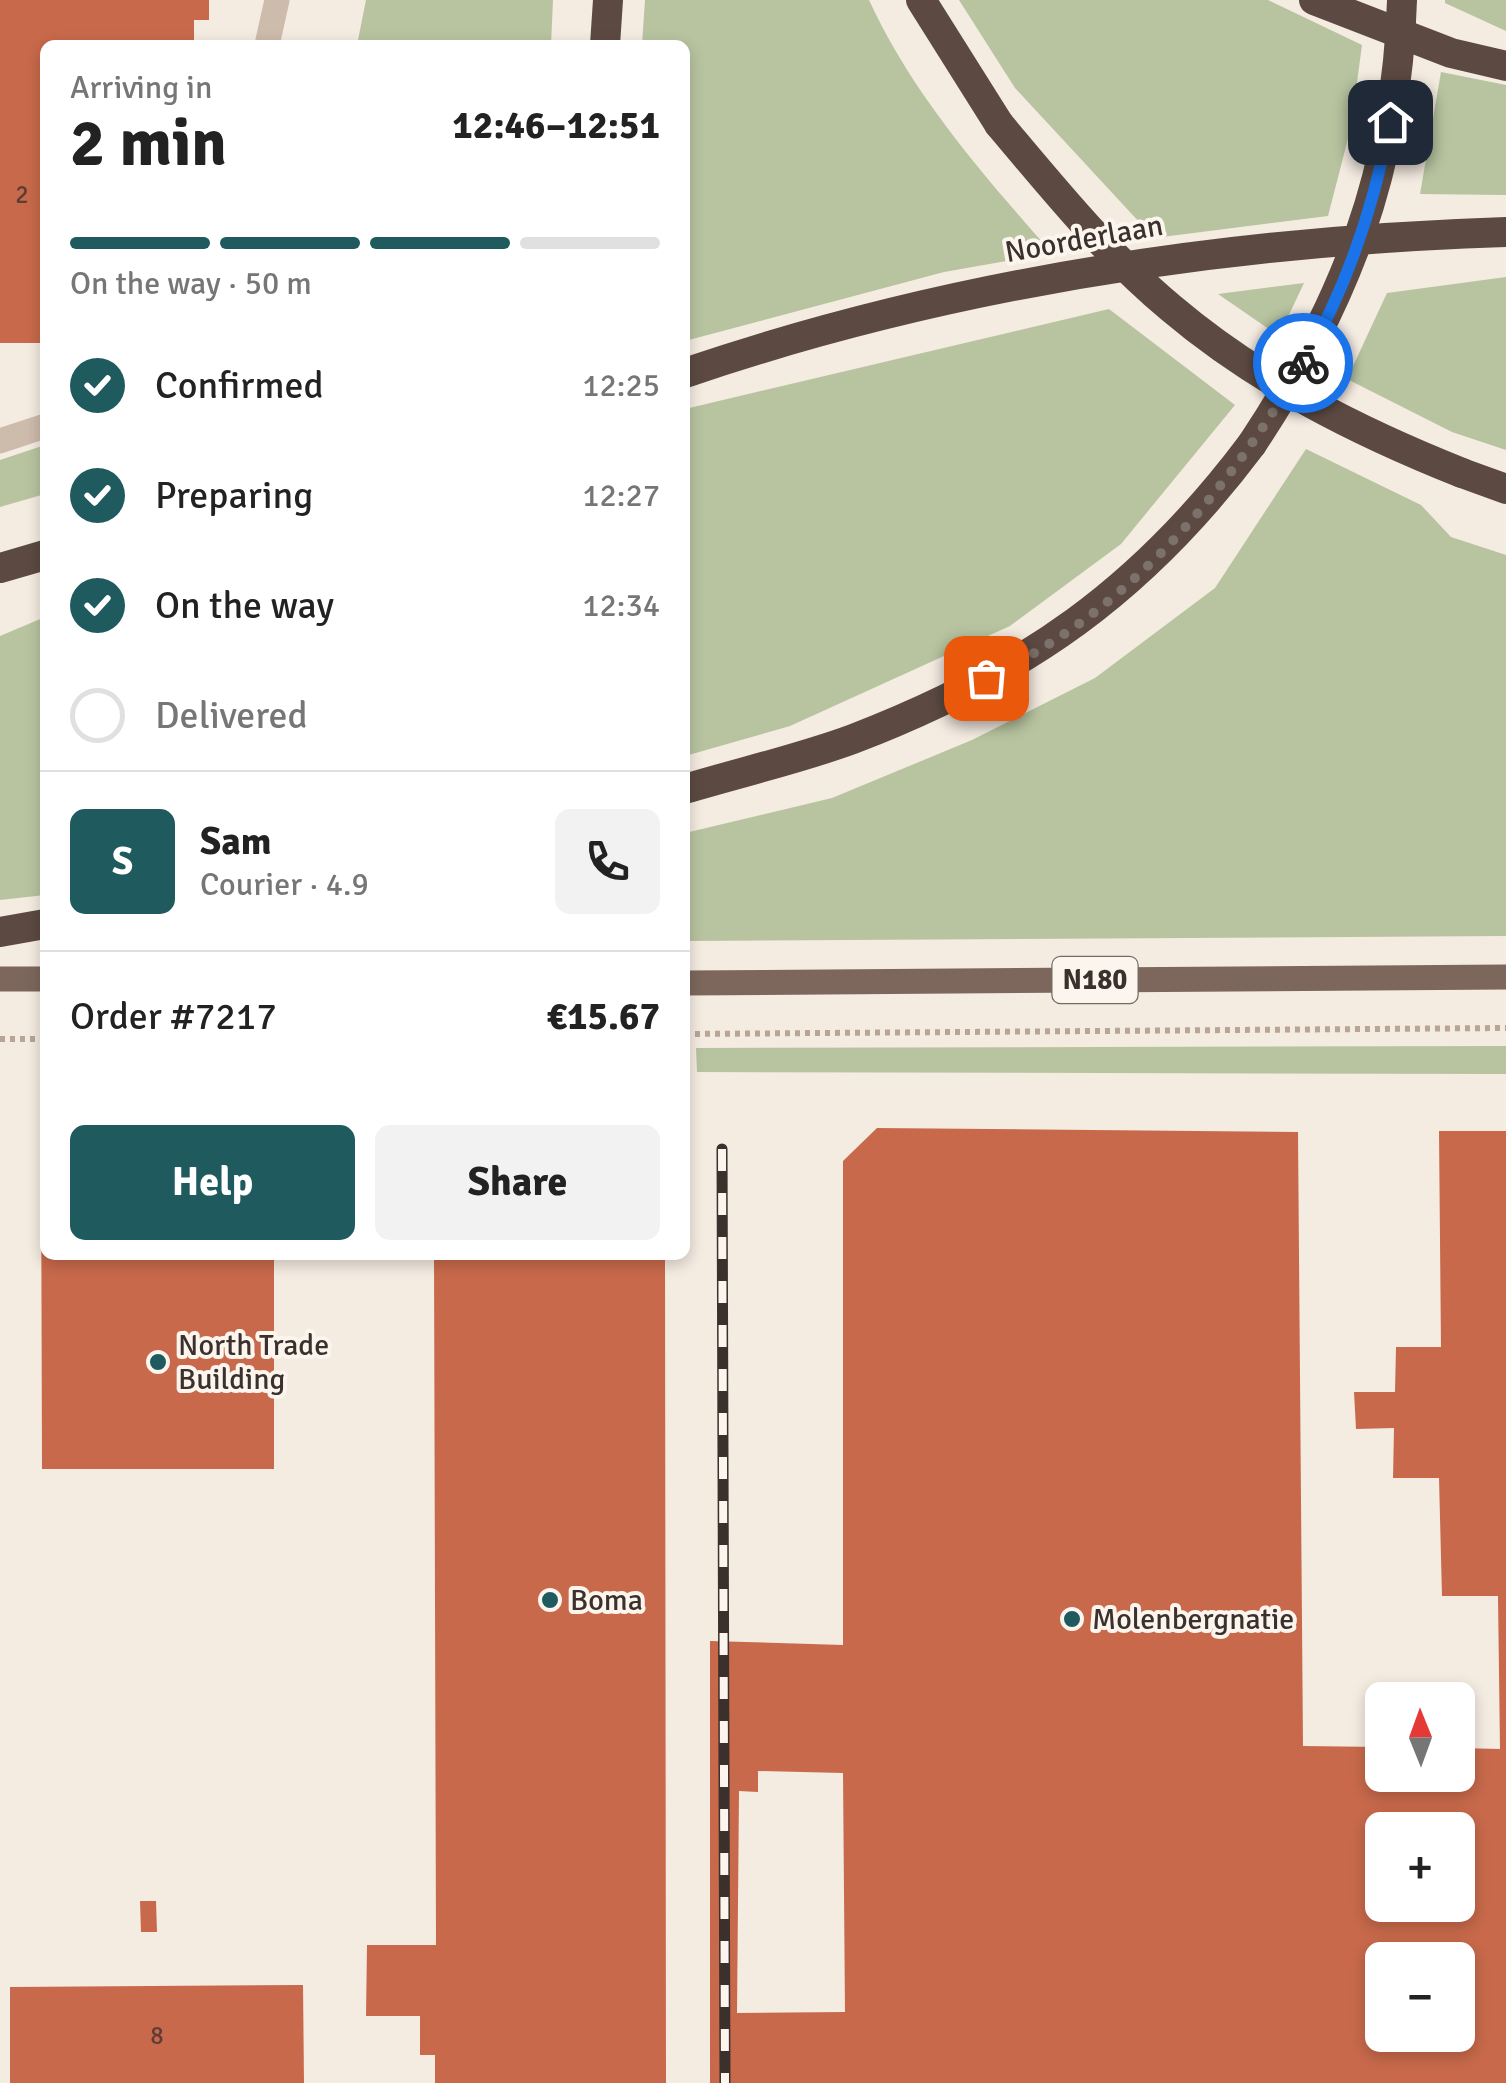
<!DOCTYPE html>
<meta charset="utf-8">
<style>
body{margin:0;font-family:Signika,sans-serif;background:#f2f2f2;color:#222;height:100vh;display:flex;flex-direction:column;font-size:38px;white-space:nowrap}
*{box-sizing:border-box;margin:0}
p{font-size:32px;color:#767676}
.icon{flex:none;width:55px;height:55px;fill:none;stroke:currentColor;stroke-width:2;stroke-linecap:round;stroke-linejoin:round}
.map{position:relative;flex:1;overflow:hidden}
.sheet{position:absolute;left:40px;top:40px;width:650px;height:1220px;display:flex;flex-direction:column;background:#fff;border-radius:15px;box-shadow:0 5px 15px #0003}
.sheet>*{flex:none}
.needle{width:65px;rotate:359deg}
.controls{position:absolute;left:1365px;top:1682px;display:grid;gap:20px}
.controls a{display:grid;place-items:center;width:110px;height:110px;border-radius:15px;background:#fff;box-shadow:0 5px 15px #0003;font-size:50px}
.pin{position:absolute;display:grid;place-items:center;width:85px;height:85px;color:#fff;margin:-42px;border-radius:20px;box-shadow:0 5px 15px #0006}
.courier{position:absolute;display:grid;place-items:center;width:100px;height:100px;margin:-50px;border:8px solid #1a73e8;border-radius:50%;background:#fff;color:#222;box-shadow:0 2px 12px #0007}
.summary em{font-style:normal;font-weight:800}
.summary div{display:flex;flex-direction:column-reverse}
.summary{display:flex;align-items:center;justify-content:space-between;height:170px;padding:0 30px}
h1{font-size:65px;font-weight:800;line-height:75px}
.bar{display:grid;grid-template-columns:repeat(4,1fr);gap:15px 10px;align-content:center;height:120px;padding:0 30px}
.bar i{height:12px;border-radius:8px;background:#e0e0e0}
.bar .current{background:#1f5a5e}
.bar p{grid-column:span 4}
.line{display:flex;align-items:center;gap:25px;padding:0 30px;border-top:2px solid #e0e0e0}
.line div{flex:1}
.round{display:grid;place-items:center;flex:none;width:105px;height:105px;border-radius:15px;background:#f2f2f2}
ol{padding:0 30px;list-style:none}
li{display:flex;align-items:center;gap:30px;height:110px}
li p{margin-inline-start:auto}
li .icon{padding:10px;border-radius:50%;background:#1f5a5e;color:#fff;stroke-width:4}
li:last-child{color:#767676}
li i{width:55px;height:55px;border:5px solid #e0e0e0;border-radius:50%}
.button{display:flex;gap:20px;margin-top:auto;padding:20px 30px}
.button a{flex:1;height:115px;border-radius:15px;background:#1f5a5e;color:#fff;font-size:40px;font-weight:800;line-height:115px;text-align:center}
.button a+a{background:#f2f2f2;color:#222}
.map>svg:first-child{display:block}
.green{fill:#b8c4a0}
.building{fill:#c8694b;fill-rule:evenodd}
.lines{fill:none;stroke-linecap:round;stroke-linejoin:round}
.path{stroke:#b9a596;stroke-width:6;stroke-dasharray:5 5;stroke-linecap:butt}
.minor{stroke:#cdbbac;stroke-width:25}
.major{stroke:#7d675c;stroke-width:25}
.highway{stroke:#5c4a42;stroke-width:30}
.rail-casing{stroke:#3b302b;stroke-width:11}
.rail{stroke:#fbf5ee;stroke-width:8;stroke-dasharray:22;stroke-linecap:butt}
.highway-bridge{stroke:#5c4a42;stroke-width:30}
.done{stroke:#7c716b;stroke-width:10;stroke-dasharray:0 18}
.route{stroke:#1a73e8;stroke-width:12}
.poi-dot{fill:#1f5a5e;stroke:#fbf5ee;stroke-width:4}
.labels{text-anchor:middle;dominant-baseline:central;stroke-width:8;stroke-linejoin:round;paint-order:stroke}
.number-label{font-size:25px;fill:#5e3e33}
.shield{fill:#fbf5ee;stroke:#756b66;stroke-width:2.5}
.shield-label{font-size:28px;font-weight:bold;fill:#3b302b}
.street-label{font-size:30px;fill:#3b302b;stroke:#fbf5ee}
.poi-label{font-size:30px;fill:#3b302b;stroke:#fbf5ee;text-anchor:start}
</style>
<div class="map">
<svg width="1506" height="2083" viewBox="0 0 1506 2083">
<rect width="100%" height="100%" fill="#f4ebe1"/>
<g class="green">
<polygon points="366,0 553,0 551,45 357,45"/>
<path d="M 645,0 L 869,0 C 912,94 984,176 1052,253 L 944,272 L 685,341 L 685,45 L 642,45 Z"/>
<polygon points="959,0 1268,0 1362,45 1351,127 1328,216 1154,238 1015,88"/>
<polygon points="1445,0 1506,0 1506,31 1445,3"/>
<polygon points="1441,72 1506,85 1506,195 1420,194"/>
<polygon points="1506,277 1506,450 1452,432 1347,379 1387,293"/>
<polygon points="1304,283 1279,336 1218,294"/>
<polygon points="1109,309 1235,405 1121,544 1010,626 790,726 685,756 685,409"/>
<polygon points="45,445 45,494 0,507 0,460"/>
<polygon points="1306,449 1421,505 1451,537 1506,555 1506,936 685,941 685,833 832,798 972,740 1095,678 1215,588"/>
<polygon points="45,617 45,895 0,900 0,636"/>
<polygon points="1506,1046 1506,1074 697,1072 696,1048"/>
</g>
<g class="building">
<polygon points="0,0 209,0 209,20 194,20 194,45 45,45 45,343 0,343"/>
<path d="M 877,1128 L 1298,1132 L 1303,1746 L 1382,1747 L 1382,1775 L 1458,1775 L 1458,1748 L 1500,1749 L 1498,1596 L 1442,1596 L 1439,1478 L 1393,1478 L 1394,1428 L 1356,1429 L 1354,1392 L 1395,1392 L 1396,1347 L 1441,1347 L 1439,1131 L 1506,1131 L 1506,2083 L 710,2083 L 710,1641 L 843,1645 L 843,1161 ZM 758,1771 L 843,1773 L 845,2012 L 737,2013 L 739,1791 L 758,1792 ZM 1382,1830 L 1458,1830 L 1458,1905 L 1382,1905 ZM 1382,1960 L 1458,1960 L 1458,2035 L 1382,2035 Z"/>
<polygon points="41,1134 45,1134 45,1255 274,1255 274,1469 42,1469"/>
<polygon points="434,1255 665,1255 666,2083 435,2083 435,2055 420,2055 420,2016 366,2016 367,1945 436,1945"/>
<polygon points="140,1901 156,1901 157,1932 141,1932"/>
<polygon points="303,1985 304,2083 10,2083 10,1987"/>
</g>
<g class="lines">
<g class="path">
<polyline points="685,1034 1506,1028"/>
<polyline points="0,1039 45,1039"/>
</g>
<g class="minor">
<polyline points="267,45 277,0"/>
<polyline points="0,441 45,426"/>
</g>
<g class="major">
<polyline points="0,979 45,979"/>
<polyline points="685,983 1506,977"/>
</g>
<g class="highway">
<polyline points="921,0 999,124"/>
<polyline points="1314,0 1451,53 1506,66"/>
<polyline points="605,45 608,0"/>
<path d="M 685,373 C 949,283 1228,241 1506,232"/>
<polyline points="1462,473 1506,489"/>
<polyline points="0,568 45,555"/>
<path d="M 685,789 C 741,772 799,759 853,739 C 1025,673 1142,591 1252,444"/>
<polyline points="0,932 45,924"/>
</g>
<defs>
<polyline id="rail" points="722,1149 725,2083"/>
</defs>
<use href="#rail" class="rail-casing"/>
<use href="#rail" class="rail"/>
<g class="highway-bridge">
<path d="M 999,124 C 1053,188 1106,254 1171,308 C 1257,381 1359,432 1462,473"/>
<path d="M 1252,444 C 1345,304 1397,170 1402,0"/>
</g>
</g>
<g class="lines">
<path class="done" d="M 986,678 C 1125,615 1228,492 1303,363"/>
<path class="route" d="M 1303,363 C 1347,288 1374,206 1390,122"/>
</g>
<g class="poi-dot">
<circle cx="158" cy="1362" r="10"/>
<circle cx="550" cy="1600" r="10"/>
<circle cx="1072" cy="1619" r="10"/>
</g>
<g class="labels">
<g class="number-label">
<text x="22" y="194">2</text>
<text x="157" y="2035">8</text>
</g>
<rect class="shield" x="1052.5" y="957" width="85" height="46" rx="8"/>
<g class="shield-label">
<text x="1095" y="980">N180</text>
</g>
<g class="street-label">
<text transform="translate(1084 239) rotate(-10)">Noorderlaan</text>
</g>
<g class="poi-label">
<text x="178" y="1345">North Trade<tspan x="178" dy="34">Building</tspan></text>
<text x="570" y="1600">Boma</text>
<text x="1092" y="1619">Molenbergnatie</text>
</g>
</g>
</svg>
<div class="controls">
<a><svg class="needle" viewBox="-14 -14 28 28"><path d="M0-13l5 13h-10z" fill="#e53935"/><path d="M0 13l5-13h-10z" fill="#767676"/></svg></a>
<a>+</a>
<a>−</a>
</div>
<div class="pin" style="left:986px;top:678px;background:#ea580c"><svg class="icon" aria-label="bag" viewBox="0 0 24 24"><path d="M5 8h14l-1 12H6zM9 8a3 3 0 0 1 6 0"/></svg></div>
<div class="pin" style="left:1390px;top:122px;background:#1f2937"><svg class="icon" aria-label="home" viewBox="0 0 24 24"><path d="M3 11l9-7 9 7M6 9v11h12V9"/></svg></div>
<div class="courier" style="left:1303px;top:363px"><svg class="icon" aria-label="bike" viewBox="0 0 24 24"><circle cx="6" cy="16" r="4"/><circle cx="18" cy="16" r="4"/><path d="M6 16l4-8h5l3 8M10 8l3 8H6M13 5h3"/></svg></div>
<section class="sheet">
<div class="summary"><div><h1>2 min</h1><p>Arriving in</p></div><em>12:46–12:51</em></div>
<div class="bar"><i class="current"></i><i class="current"></i><i class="current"></i><i></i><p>On the way · 50 m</p></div>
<ol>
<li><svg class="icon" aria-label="check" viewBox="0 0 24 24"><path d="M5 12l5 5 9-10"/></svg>Confirmed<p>12:25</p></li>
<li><svg class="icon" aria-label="check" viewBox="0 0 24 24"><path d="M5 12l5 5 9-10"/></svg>Preparing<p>12:27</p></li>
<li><svg class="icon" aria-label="check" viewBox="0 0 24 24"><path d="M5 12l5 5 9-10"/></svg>On the way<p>12:34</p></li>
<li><i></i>Delivered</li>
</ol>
<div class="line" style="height:180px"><b class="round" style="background:#1f5a5e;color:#fff">S</b><div><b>Sam</b><p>Courier · 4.9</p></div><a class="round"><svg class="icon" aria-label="phone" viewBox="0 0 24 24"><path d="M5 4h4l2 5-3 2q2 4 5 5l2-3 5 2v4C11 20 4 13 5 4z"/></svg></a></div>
<div class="line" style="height:130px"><div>Order #7217</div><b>€15.67</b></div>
<div class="button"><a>Help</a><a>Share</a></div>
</section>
</div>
